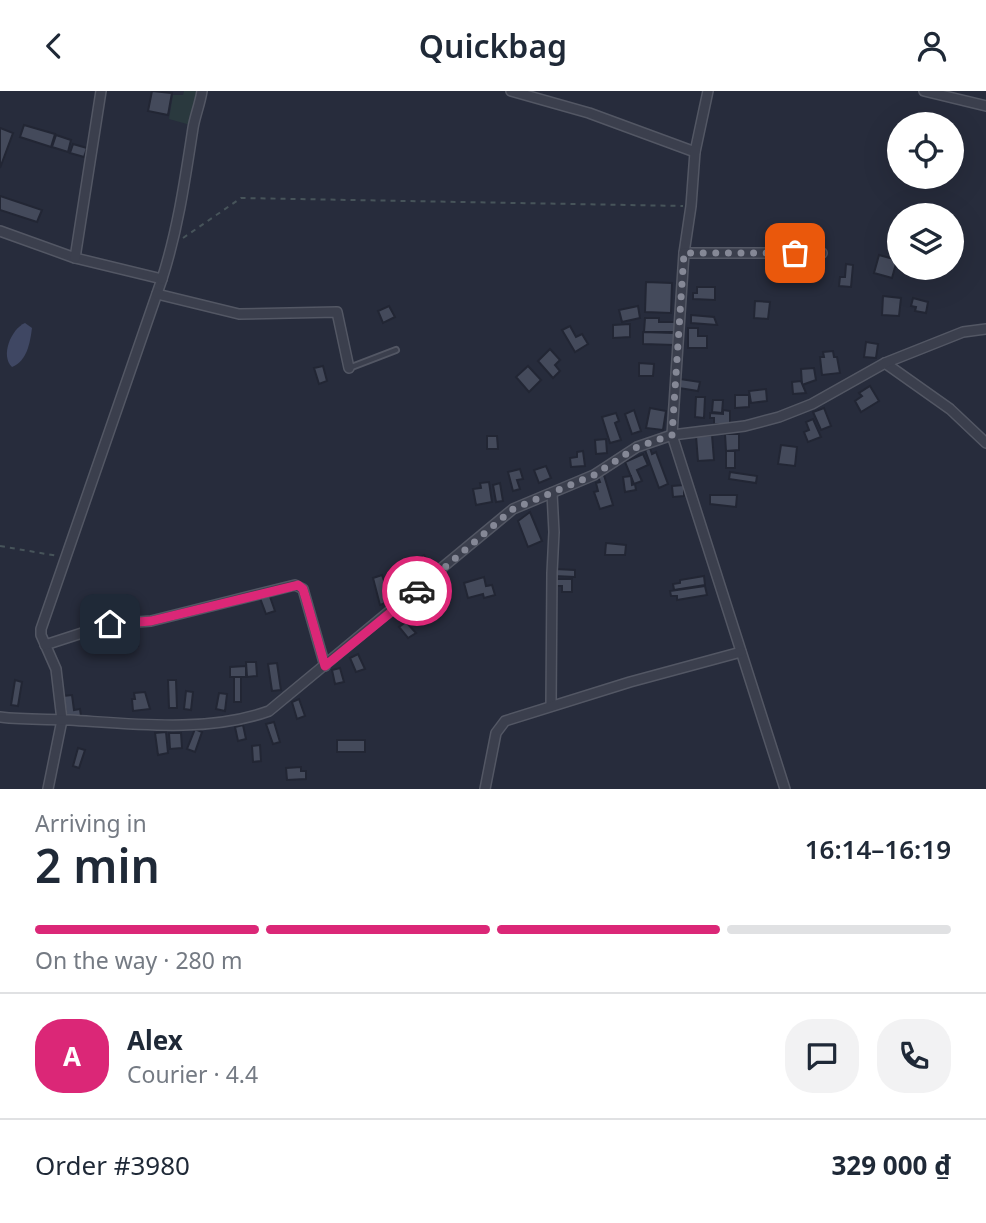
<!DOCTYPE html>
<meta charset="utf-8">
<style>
body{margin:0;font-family:"Noto Sans",sans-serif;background:#f2f2f3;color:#1f2937;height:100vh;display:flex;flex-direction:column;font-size:26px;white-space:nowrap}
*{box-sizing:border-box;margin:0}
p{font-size:23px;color:#747a83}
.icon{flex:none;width:38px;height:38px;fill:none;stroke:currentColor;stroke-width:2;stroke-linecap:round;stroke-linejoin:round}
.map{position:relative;height:698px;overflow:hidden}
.details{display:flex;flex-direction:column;background:#fff;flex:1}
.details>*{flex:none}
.controls{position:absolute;left:887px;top:21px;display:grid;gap:14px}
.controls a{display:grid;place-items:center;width:77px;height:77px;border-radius:50%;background:#fff;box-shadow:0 7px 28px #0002;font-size:35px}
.pin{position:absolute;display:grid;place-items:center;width:60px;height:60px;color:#fff;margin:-30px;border-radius:14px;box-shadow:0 4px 10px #0006}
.courier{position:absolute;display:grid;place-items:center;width:70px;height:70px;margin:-35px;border:5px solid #db2777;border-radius:50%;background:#fff;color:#222;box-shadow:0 2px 9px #0007}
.overview em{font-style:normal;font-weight:600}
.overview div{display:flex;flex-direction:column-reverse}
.overview{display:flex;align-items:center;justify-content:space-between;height:119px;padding:0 35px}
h1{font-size:46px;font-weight:600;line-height:52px}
.bar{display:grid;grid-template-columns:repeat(4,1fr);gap:10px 7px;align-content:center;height:84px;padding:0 35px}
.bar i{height:9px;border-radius:5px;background:#e0e1e3}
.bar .active{background:#db2777}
.bar p{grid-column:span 4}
.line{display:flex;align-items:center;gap:18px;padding:0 35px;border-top:2px solid #e0e1e3}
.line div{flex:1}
.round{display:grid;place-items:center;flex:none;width:74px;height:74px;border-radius:28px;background:#f2f2f3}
header{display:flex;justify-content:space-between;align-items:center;height:91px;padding:0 35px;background:#fff;font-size:32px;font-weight:600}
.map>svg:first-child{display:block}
.green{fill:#2a393e}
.water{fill:#3f4763}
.building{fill:#444a5b;stroke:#222634;stroke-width:2}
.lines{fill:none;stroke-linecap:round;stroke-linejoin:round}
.lane-casing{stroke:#535764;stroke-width:8}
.street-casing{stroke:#535764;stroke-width:12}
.path{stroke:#47545a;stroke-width:2;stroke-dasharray:5 5;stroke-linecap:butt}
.lane{stroke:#3b3f4d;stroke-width:4.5}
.street{stroke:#3b3f4d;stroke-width:9}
.done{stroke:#858896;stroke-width:7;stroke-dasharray:0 12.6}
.route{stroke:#db2777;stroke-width:9}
</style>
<header><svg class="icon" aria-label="back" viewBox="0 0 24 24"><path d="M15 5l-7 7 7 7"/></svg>Quickbag<svg class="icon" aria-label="person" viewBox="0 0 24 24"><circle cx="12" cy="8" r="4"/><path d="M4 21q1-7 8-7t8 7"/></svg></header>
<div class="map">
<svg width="986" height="698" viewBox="0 0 986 698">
<rect width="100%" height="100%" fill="#272c3c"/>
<polygon class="green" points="184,0 202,0 194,35 169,28 173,4 183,4"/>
<path class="water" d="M 25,232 L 32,237 C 30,252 27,270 12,276 C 0,265 11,238 25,232 Z"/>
<g class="building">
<polygon points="152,0 172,2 168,24 148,20"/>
<polygon points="24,34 55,43 51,56 20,46"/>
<polygon points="0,37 13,42 0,77"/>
<polygon points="56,44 71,49 68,61 52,56"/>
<polygon points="73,53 87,57 84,66 70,62"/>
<polygon points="0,105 42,119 37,131 0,119"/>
<polygon points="879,164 897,169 892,187 874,182"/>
<polygon points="846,173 853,174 851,196 839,195 840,186 845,186"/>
<polygon points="783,175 802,177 800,188 796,187 796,183 782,182"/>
<polygon points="646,191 672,192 671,222 645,221"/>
<polygon points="697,196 715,196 715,209 693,208 693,202 697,202"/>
<polygon points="883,205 901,207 899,225 882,224"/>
<polygon points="913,207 928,211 926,222 915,220 916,216 911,215"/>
<polygon points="755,210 770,211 768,228 754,227"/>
<polygon points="389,215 395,226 383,232 378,220"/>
<polygon points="638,215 640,227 622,231 619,219"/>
<polygon points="691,224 714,226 717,234 691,232"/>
<polygon points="645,227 659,227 659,231 675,231 675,241 644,241"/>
<polygon points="630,233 630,246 613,247 613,234"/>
<polygon points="570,235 576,246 582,243 588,253 575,261 562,239"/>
<polygon points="688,237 698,237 698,245 707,245 707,257 688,257"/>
<polygon points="643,241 674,242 674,254 643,253"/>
<polygon points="866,251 878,253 876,267 864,266"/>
<polygon points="550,258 560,269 555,274 560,280 553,287 538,270"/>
<polygon points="833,260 834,266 837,266 840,282 822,284 820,266 824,266 823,261"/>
<polygon points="639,272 654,273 653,285 639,285"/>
<polygon points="323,275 327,290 319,293 314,277"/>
<polygon points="528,275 541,289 529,301 516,286"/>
<polygon points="814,277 816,289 802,294 801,278"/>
<polygon points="680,288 700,291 698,300 679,297"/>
<polygon points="801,290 806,302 793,303 792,291"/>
<polygon points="870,295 879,310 861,321 855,310 862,305 859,302"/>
<polygon points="766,298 767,310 751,312 749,300"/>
<polygon points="735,304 749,304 749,316 735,317"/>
<polygon points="696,306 705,306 704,327 695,326"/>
<polygon points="713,309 723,309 722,322 712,321"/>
<polygon points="650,317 666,320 663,339 646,337"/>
<polygon points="824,317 831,335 821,339 813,321"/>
<polygon points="634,319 641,340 632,343 625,323"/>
<polygon points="723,319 730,320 730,334 714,333 714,327 710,327 710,322 723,323"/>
<polygon points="616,322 619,330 615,332 621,349 610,352 602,326"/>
<polygon points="813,328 821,346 808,351 804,341 809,339 806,331"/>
<polygon points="725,343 739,343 739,359 726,360"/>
<polygon points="712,344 714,369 698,370 696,345"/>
<polygon points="487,345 497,345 498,358 487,358"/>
<polygon points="606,348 607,362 596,363 595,349"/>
<polygon points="781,354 797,356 795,375 778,373"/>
<polygon points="650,357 652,363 656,361 668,393 659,397 645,359"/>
<polygon points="583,360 585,375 571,376 570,367 577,366 577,361"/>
<rect x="726" y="360" width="9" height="17"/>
<polygon points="643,363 648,374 637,379 642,390 634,393 625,371"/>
<polygon points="546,375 551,387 539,392 534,379"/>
<polygon points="520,378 523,388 517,389 520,398 513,400 508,381"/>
<polygon points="603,381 613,414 600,418 594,401 598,400 596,392 600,391 597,383"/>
<polygon points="730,381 757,385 756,392 729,388"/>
<polygon points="631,385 632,394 635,393 636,399 625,401 623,386"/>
<polygon points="489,391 492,411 476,414 473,398 481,397 480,392"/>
<polygon points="500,392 503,410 496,411 493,394"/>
<polygon points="684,394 684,405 673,406 672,395"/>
<polygon points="710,404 737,404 736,416 710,413"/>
<polygon points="530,421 542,450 528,456 518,430"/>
<polygon points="606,452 626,454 625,464 605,464"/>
<polygon points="424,464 433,477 422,485 413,471"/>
<polygon points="555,478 575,479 575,486 554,485"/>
<polygon points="382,484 391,510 380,514 373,487"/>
<polygon points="704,485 705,494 674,499 673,493 680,492 680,489"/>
<polygon points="484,486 486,495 492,494 495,504 484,507 483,503 468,507 464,492"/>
<polygon points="553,488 572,488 572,501 562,501 562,495 553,495"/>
<polygon points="705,495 707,504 677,509 677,505 671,505 670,500"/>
<polygon points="269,503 275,520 266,523 260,507"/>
<polygon points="406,531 416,542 408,547 399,536"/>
<polygon points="130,542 138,555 128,561 120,547"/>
<polygon points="358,563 365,578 356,581 350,567"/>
<polygon points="246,571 256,571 257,585 247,586"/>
<polygon points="277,572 281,599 272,600 268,573"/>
<polygon points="246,575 246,586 230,586 230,576"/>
<polygon points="340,577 344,591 335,593 332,579"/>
<rect x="234" y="586" width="7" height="25"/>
<polygon points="15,589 22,591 18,615 11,614"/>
<polygon points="168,589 176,589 177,617 169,617"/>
<polygon points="186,600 193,601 191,619 184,618"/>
<polygon points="145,601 150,618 133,620 132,608 135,608 134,602"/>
<polygon points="219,602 227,603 225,620 216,618"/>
<polygon points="72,604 74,619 80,618 81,625 67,628 63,605"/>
<polygon points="299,608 305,625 297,628 292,611"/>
<polygon points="274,631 280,651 273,653 266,633"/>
<polygon points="243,634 246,648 238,650 235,636"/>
<polygon points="195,638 202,641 195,661 187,658"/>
<polygon points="166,641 168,662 158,664 155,642"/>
<polygon points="169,642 181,642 182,657 170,658"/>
<rect x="337" y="649" width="28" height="12"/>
<polygon points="260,654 261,670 253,671 252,655"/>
<polygon points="78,657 85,659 79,677 73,675"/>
<polygon points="301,676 301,680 306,680 306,688 287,689 286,677"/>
</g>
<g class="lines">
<defs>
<polyline id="lane" points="349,277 396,259"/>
<g id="street">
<polyline points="511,0 589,22 695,61"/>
<polyline points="708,0 695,61 691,115 684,162 672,344 785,698"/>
<polyline points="924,0 986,15"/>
<polyline points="0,140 75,167 162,188 41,538 41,544 56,578 62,629 48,698"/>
<polyline points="684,162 822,162"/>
<polyline points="75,167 101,0"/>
<path d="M 162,188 C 178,138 185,89 193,37 C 195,25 200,13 202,0"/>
<polyline points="157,203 239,223 337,221 349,277"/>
<polyline points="885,272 950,318 986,352"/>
<polyline points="45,554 110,533 151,530 295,494 303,498 325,575"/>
<polyline points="551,615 552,482 554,441 552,402"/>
<path d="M 0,626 C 23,629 47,628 70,629 C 133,633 208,642 269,620 L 513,418 L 594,384 L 637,356 L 672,344 L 745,335 L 779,326 L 812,313 L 885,272 L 963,241 L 986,238"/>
<polyline points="485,698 496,642 505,630 630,591 741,561"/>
</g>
</defs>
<use href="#lane" class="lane-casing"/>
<use href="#street" class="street-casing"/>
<g class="path">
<polyline points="183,147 241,107 683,115"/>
<polyline points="0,455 58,465"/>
</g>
<use href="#lane" class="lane"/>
<use href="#street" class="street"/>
</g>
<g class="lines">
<polyline class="done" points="417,500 513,418 594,384 637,356 672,344 684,162 795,162"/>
<polyline class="route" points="110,533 151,530 298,494 303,498 306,508 325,575 417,500"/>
</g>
</svg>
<div class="controls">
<a><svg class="icon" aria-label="locate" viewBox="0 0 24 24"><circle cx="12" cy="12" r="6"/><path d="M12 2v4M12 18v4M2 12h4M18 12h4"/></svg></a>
<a><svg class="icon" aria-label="layers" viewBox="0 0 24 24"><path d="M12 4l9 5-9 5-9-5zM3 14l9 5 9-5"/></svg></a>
</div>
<div class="pin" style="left:795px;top:162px;background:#ea580c"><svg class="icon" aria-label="bag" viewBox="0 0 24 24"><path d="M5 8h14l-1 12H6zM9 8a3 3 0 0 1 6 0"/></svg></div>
<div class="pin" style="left:110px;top:533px;background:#1f2937"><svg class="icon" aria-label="home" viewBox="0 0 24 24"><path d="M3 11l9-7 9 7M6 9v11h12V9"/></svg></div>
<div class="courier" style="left:417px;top:500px"><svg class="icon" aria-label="car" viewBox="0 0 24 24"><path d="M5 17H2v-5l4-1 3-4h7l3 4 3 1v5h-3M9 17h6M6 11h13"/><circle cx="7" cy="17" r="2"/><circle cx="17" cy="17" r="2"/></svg></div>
</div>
<section class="details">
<div class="overview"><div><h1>2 min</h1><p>Arriving in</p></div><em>16:14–16:19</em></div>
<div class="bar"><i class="active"></i><i class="active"></i><i class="active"></i><i></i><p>On the way · 280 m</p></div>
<div class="line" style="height:126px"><b class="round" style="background:#db2777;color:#fff">A</b><div><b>Alex</b><p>Courier · 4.4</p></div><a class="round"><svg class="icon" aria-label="chat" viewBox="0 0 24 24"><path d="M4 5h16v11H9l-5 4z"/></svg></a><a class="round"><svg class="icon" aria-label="phone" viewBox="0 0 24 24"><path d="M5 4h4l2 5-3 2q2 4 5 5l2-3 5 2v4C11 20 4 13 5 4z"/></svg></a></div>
<div class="line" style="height:91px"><div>Order #3980</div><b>329 000 ₫</b></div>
</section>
